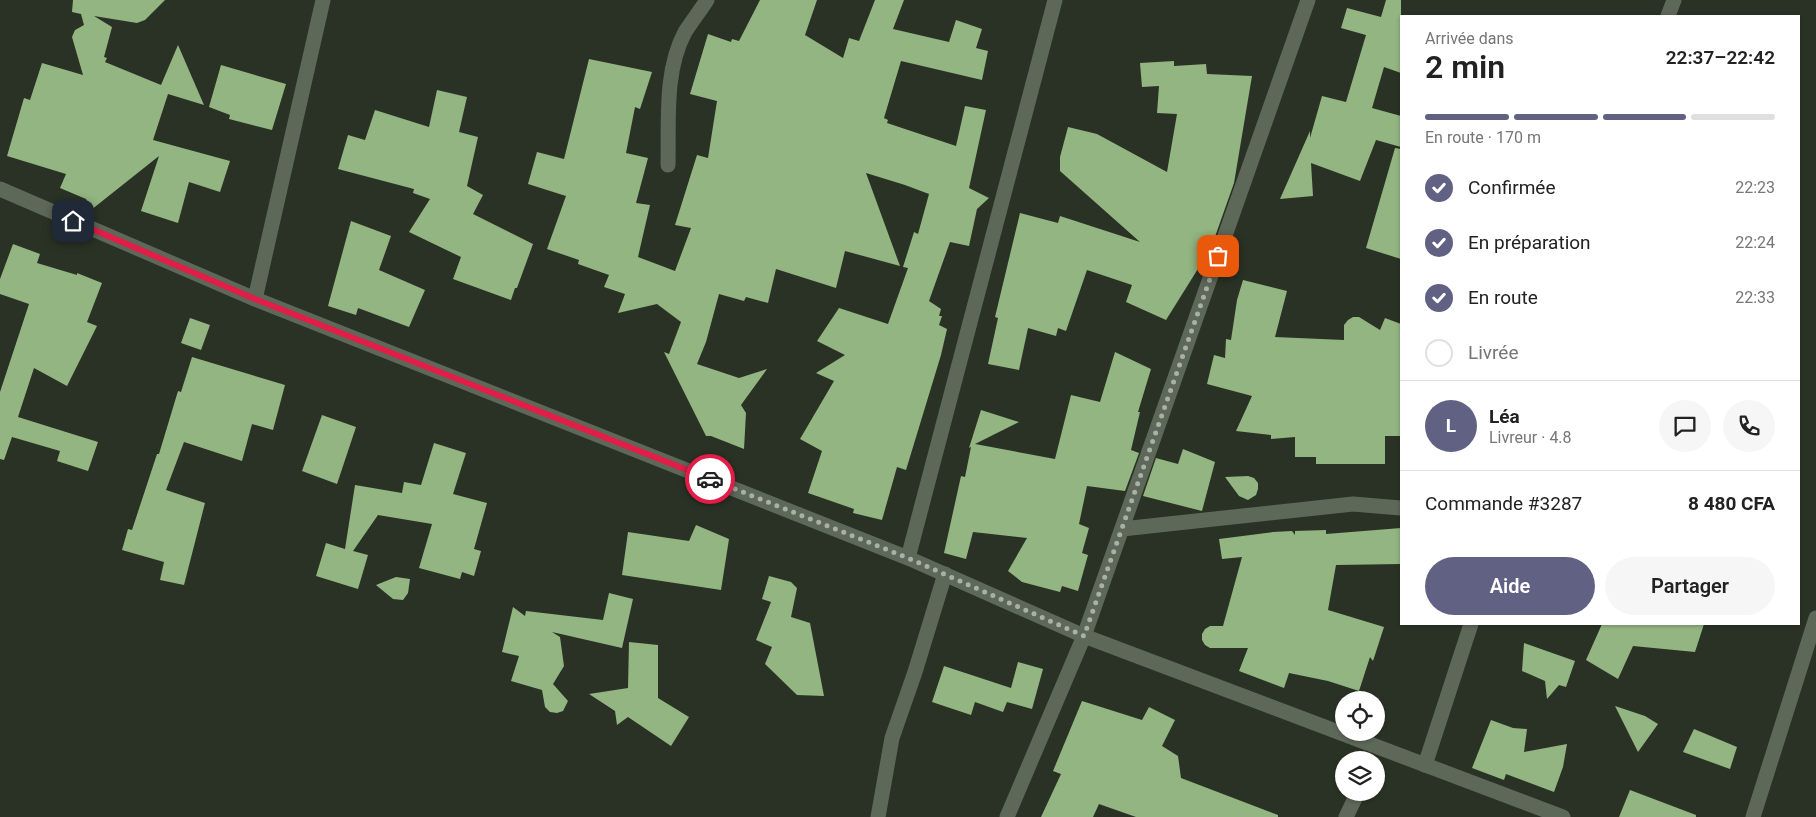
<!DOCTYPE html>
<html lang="fr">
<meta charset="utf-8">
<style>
body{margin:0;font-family:Roboto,sans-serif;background:#f6f6f6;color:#222;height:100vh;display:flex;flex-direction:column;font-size:19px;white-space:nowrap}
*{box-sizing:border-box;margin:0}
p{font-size:16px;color:#767676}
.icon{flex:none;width:28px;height:28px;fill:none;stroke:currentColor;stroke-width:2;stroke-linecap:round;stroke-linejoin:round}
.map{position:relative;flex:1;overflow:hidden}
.drawer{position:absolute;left:1400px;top:15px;width:400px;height:610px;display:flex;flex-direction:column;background:#fff;border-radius:0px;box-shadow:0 1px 4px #0004}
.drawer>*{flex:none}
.fabs{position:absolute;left:1335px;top:691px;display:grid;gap:10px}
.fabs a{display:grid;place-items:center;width:50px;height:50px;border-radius:50%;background:#fff;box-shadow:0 1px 4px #0004;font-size:25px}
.pin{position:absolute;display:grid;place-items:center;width:42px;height:42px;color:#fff;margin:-21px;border-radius:10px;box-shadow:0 2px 8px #0006}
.courier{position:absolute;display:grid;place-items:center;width:50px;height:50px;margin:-25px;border:4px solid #e11d48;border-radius:50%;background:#fff;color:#222;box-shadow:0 1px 6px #0007}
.headline em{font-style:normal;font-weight:600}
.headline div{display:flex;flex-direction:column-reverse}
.headline{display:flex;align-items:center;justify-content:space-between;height:85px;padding:0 25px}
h1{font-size:32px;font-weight:600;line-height:38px}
.bar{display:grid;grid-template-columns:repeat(4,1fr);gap:8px 5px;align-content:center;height:60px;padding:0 25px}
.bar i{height:6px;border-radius:4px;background:#e0e0e0}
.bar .active{background:#616184}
.bar p{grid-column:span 4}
.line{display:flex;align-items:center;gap:12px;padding:0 25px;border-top:1px solid #e0e0e0}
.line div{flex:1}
.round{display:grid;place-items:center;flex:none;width:52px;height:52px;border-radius:26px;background:#f6f6f6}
ol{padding:0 25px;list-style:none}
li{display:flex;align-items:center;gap:15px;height:55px}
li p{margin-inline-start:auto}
li .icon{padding:5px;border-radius:50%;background:#616184;color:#fff;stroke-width:4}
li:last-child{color:#767676}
li i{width:28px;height:28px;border:2px solid #e0e0e0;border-radius:50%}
.button{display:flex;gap:10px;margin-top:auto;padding:10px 25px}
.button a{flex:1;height:58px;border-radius:30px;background:#616184;color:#fff;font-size:20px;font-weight:600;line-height:58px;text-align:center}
.button a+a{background:#f6f6f6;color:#222}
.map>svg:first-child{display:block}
.building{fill:#93b581}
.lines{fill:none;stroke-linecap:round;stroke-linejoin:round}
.street{stroke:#5e6859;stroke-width:15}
.done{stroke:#a9b0a6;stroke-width:5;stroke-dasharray:0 9}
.route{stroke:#e11d48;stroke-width:6}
</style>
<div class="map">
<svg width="1816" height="817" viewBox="0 0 1816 817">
<rect width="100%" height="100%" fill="#2a3225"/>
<g class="building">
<polygon points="73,0 165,0 145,20 137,23 94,16 112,27 104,57 107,58 105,62 161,85 178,45 204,105 168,94 153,140 230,161 220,192 189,182 178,223 141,211 159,156 91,210 86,199 60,188 66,174 7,156 24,98 30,100 42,63 83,75 72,37 75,30 84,25 81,14 72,12"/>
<polygon points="760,0 817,0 805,35 843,58 849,38 859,41 875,0 904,0 893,29 949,42 956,20 982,29 976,48 988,51 982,80 901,61 884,118 888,120 887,123 956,146 965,106 986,110 969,188 989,198 977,209 969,246 950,242 929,301 941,309 939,316 942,316 939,325 947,329 941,355 906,470 897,467 882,520 853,513 854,509 808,493 822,451 800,439 834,381 816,373 845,355 817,341 839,308 888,324 908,268 903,267 914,232 918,234 929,194 905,185 866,173 900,266 845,251 836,288 776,269 768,303 746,297 744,301 719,294 706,342 697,364 739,378 767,369 741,405 746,413 744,449 711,436 706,436 664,352 669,354 681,322 657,304 618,313 625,294 604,287 609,275 578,264 579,260 547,249 566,196 528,184 537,152 564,159 589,59 652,72 640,109 635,107 626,153 648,158 636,203 650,205 638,257 675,271 691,228 675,225 697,155 708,158 717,101 690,94 708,34 731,42 732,39 739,41"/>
<polygon points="1386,0 1401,0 1401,73 1384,67 1372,108 1401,116 1401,147 1376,140 1360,181 1311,163 1313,196 1280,199 1310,131 1310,138 1322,96 1346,102 1366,35 1341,28 1347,8 1381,17"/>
<polygon points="1174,61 1174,66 1206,64 1207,74 1252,76 1234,183 1211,248 1166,320 1126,302 1132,285 1087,270 1066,331 1058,328 1056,336 1028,328 1019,370 988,364 998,318 995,317 1020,213 1058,223 1060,216 1140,242 1060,171 1060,157 1068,127 1097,134 1167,172 1177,114 1157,113 1159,86 1142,87 1140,63"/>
<polygon points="221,65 286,84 272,130 229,119 230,115 209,107"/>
<polygon points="437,90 467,97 459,132 478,137 467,186 483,195 473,214 533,244 517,288 515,288 511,300 453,279 461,257 409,232 430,199 413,193 414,189 338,169 348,135 365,140 375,110 429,127"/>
<polygon points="1395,148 1401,149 1401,259 1366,248"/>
<polygon points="351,221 391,236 379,270 425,290 409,327 358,308 356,315 328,306"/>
<polygon points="13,244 40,254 37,263 77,275 77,273 102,283 87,322 97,326 67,386 34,368 18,417 98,442 88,471 57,461 60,451 12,437 4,460 0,459 0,392 29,304 0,294 0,279"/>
<polygon points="1243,280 1287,291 1275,337 1344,340 1344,325 1348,320 1353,317 1359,317 1380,330 1385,318 1401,324 1401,436 1385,436 1385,464 1316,464 1316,457 1295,457 1295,437 1271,439 1271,435 1236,431 1252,396 1207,384 1214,355 1225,358 1226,339 1231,340 1237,300"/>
<polygon points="190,318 210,325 201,350 181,343"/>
<polygon points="1115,352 1151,369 1138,412 1140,412 1131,450 1139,453 1125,491 1087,486 1079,524 1089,528 1082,553 1088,555 1078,591 1062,586 1060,592 1022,582 1008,571 1027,538 973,532 966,559 944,553 961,476 965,477 971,447 969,448 981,410 1019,422 975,444 1055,459 1071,395 1100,402"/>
<polygon points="192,357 285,385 273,430 252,424 242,461 184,442 166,490 205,503 184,585 160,580 164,562 122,550 128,529 132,530 157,454 159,454 178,391 181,392"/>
<polygon points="322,415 356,427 337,484 302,471"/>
<polygon points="434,443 466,453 453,494 487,503 474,549 481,551 474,576 462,572 460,579 419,568 432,524 378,515 353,551 368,555 358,589 316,576 326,543 345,549 355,485 402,493 404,482 421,485"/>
<polygon points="1183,449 1215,462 1202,511 1143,496 1156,458 1178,464"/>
<polygon points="1248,476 1254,478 1258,483 1258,489 1256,495 1248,500 1239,496 1225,477"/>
<polygon points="696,525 729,539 721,590 622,575 628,532 689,541"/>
<polygon points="1401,528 1401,564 1336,565 1328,610 1384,627 1373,661 1370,657 1359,691 1328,681 1289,673 1284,688 1239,671 1248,648 1210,648 1205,645 1202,640 1202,634 1205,629 1210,626 1223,626 1242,557 1222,559 1219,539 1273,532 1292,531 1295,535 1295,531 1326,530 1326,534"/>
<polygon points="769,576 791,582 797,588 791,617 810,623 824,696 797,695 765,664 772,647 756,640 771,602 762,599"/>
<polygon points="396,577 410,579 408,593 403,600 393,599 376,585"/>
<polygon points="609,593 633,599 622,648 552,632 560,637 564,666 553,684 568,701 563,711 557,713 550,712 545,707 542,690 511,681 519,656 502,652 513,607 525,616 526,611 603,620"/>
<polygon points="1602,624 1704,624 1695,652 1633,646 1618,679 1586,660"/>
<polygon points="629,642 658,645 658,698 689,717 671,746 628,717 617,725 615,711 589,694 628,688"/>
<polygon points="1524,643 1575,661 1566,687 1559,685 1547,699 1545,681 1522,671"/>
<polygon points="1018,662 1043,669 1032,709 1007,702 1003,712 975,702 971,715 932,702 944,666 1011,688"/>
<polygon points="1082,701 1142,720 1149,707 1175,720 1162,746 1178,756 1181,778 1278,815 1278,817 1136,817 1099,804 1093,817 1041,817 1061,774 1053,771"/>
<polygon points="1615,706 1645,716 1658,724 1638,752"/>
<polygon points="1491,720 1513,728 1527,729 1524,752 1567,744 1563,767 1554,792 1506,774 1504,780 1472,768"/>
<polygon points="1694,729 1737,747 1730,769 1683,752"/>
<polygon points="1630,790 1696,815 1696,817 1619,817"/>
</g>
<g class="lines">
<g class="street">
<polyline points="1668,16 1674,0"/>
<path d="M 668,165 C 669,122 664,71 685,32 C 692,21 700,11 707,0"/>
<polyline points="0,189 255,299 908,558 1084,636 1563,817"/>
<polyline points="255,299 323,0"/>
<polyline points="1122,529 1353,504 1401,508"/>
<polyline points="908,558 1055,0"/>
<polyline points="1425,765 1471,624"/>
<polyline points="878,817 892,738 915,672 945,574"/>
<polyline points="1007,817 1084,636 1308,0"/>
<polyline points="1346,817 1358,792"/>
<polyline points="1753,817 1816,618"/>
</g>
</g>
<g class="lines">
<polyline class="done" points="710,479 908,558 1084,636 1218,256"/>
<polyline class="route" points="73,221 255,299 710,479"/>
</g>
</svg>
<div class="fabs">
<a><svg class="icon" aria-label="locate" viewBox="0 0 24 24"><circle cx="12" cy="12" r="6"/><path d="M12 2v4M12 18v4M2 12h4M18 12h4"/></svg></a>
<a><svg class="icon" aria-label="layers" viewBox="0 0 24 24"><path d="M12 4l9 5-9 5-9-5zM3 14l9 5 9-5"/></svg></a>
</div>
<div class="pin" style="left:1218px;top:256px;background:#ea580c"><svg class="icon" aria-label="bag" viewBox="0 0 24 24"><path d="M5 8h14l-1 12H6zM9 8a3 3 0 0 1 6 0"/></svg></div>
<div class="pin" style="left:73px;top:221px;background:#1f2937"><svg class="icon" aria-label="home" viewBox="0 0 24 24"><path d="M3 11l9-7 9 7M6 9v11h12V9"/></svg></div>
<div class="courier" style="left:710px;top:479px"><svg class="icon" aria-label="car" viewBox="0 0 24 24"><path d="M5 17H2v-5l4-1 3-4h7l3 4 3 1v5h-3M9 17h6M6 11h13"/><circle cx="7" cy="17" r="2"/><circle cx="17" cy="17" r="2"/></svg></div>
<section class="drawer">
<div class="headline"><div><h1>2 min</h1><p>Arrivée dans</p></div><em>22:37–22:42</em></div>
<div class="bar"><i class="active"></i><i class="active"></i><i class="active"></i><i></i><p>En route · 170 m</p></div>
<ol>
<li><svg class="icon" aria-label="check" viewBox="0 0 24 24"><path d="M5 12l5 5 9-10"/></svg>Confirmée<p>22:23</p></li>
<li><svg class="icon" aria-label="check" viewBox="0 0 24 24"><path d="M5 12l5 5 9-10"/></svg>En préparation<p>22:24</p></li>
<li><svg class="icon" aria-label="check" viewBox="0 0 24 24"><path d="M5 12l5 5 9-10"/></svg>En route<p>22:33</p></li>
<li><i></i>Livrée</li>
</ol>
<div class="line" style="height:90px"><b class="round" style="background:#616184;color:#fff">L</b><div><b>Léa</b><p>Livreur · 4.8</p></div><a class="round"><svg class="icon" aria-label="chat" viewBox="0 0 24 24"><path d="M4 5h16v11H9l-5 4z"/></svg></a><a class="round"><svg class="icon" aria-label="phone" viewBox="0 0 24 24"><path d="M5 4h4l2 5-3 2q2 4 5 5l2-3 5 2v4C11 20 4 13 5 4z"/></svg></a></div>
<div class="line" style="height:65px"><div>Commande #3287</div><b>8 480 CFA</b></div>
<div class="button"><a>Aide</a><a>Partager</a></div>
</section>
</div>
